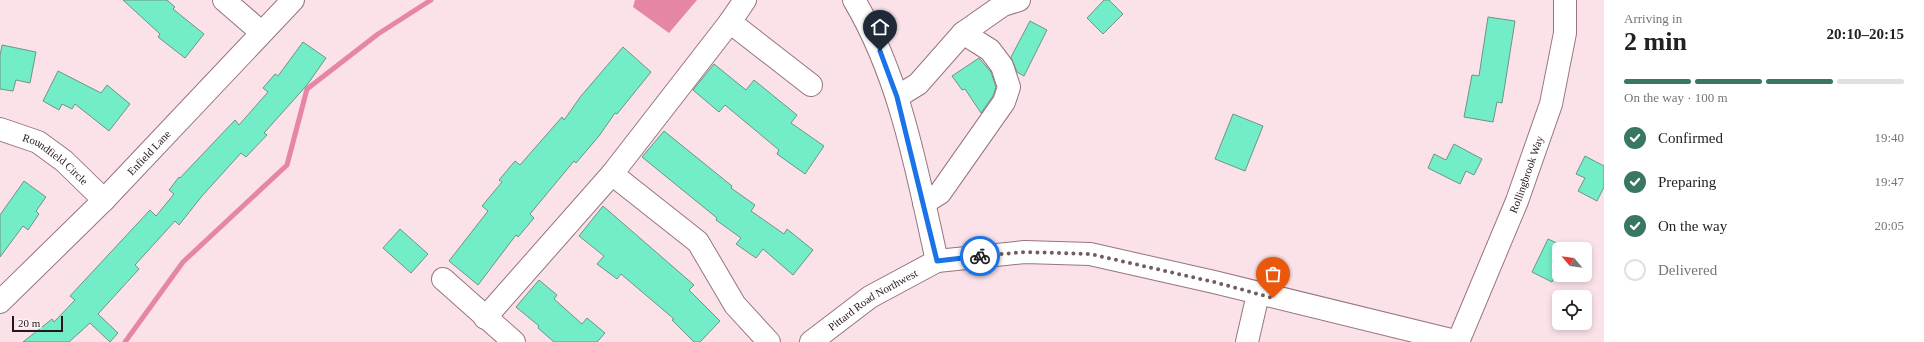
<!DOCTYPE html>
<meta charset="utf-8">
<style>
body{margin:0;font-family:Georgia,serif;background:#f2f2f2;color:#222;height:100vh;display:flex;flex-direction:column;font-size:15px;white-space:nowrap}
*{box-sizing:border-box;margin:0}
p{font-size:13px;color:#767676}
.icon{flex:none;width:22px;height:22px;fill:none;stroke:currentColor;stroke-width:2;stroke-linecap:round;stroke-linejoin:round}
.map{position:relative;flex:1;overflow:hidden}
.panel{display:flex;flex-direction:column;background:#fff;width:320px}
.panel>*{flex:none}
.needle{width:26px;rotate:299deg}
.buttons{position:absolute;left:1552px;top:242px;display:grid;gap:8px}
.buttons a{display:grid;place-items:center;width:40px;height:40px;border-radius:6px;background:#fff;box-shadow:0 2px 6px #0003;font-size:20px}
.scale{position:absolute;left:12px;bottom:10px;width:51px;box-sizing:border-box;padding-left:4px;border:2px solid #24161a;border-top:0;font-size:11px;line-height:14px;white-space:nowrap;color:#24161a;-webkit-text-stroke:3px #fcf4f6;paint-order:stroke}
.pin{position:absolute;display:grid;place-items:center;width:34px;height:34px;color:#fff;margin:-41px -17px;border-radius:50% 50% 50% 0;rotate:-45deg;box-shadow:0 0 4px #0007}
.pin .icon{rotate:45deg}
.courier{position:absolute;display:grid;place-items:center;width:40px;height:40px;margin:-20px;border:3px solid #1a73e8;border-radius:50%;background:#fff;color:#222;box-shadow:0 1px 5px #0007}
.head em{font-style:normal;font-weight:700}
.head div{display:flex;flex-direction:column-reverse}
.head{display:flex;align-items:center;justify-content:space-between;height:68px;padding:0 20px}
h1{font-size:26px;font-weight:700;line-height:30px}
.bar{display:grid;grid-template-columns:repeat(4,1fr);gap:6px 4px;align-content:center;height:48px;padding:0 20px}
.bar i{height:5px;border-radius:3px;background:#e0e0e0}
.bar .active{background:#397763}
.bar p{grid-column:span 4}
ol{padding:0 20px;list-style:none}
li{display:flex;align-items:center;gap:12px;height:44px}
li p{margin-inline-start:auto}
li .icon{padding:4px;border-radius:50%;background:#397763;color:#fff;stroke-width:4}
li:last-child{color:#767676}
li i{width:22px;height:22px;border:2px solid #e0e0e0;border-radius:50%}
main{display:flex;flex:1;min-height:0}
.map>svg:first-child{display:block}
.water{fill:#e686a5}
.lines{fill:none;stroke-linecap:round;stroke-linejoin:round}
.stream{stroke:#e686a5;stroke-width:5}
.building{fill:#73edc7;stroke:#6e9486}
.minor-casing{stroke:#97747e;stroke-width:24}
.minor{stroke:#fff;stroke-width:22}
.done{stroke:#6f5d62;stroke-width:4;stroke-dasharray:0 7.2}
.route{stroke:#1a73e8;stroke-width:5}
.labels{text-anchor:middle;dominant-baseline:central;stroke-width:3;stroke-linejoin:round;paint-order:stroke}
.street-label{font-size:11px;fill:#24161a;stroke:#fcf4f6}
</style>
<main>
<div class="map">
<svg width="1604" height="342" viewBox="0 0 1604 342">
<rect width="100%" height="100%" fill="#fae2e8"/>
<polygon class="water" points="635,0 697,0 669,33 633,7"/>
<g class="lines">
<polyline class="stream" points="125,342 183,262 287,165 307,89 378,34 431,0"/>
</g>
<g class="building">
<polygon points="123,0 167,0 175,7 173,9 204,34 185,58 158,37 160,34"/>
<polygon points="1104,0 1109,0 1123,14 1103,34 1087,18"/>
<polygon points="1488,17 1515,21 1502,103 1497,102 1493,122 1464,117 1472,75 1479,76"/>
<polygon points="1030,21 1047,30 1024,76 1017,72 1011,57"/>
<polygon points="303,42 326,58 307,85 264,133 267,135 246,157 241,153 202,196 179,225 175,221 135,265 139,269 98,314 118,333 110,342 90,323 69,342 23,342 52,319 54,322 75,300 70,296 150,210 156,216 174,194 169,190 179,177 180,178 235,120 239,125 268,92 263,88 275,74 278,76"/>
<polygon points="2,45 36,52 30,83 16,80 13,91 0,89 0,56"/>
<polygon points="623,47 651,72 617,114 615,113 599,136 576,163 574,161 530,214 534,218 518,237 516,235 478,285 449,261 488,211 482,206 502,182 499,180 515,161 520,165 562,117 564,120 581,96"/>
<polygon points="979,58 991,72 996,87 993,96 981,113 965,89 962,90 952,76"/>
<polygon points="714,64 746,90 754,80 797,115 791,123 824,146 805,174 777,154 779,150 725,105 719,112 693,90"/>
<polygon points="58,71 101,93 107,85 130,104 109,131 75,104 72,109 62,104 59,110 43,101"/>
<polygon points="1233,114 1263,126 1245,171 1215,159"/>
<polygon points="664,131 732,186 731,188 755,205 751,211 784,234 787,229 813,250 793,275 763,249 756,258 736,244 741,238 716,220 717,218 642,157"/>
<polygon points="1454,144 1482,159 1474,175 1466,171 1460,184 1428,168 1434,154 1446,160"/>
<polygon points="1585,156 1604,166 1604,187 1597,201 1578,191 1585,178 1576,174"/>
<polygon points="24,181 46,197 36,211 39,214 28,230 23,226 0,257 0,215"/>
<polygon points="603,206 694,285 689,290 720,321 700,342 694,342 672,320 674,319 621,274 617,279 597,264 604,256 579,236"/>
<polygon points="400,229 428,254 411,273 383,248"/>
<polygon points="1548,239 1559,244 1559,267 1552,282 1532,272"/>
<polygon points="539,280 557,295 554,299 582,324 587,318 605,333 597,342 554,342 538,328 539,326 516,307"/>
</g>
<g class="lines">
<defs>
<g id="minor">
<polyline points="224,0 261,32"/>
<path d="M 854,0 C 901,79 917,172 937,261 L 1025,252 L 1090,254 L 1214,282 L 1459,342"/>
<polyline points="730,22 745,0"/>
<polyline points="963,33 1003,5 1019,0"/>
<polyline points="897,97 918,84 963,33 990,50 1002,66 1009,87 1004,102 940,193 924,203"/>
<path id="s1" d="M 0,129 L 38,142 L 64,161 L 104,200"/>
<polyline points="443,279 514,342"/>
<path id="s2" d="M 0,302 L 104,200 L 293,0"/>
<polyline points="485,318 612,174"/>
<polyline points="769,342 735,305 698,242 612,174 730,22 811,85"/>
<path id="s3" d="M 811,342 L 870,297 L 937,261"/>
<polyline points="1247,342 1258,294"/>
<path id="s4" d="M 1458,342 L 1517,201 L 1551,104 L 1565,33 L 1565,0"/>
</g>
</defs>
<use href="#minor" class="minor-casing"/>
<use href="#minor" class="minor"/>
</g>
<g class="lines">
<polyline class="done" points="980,256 1025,252 1090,254 1214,282 1273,298"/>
<polyline class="route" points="880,51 897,97 937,261 980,256"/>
</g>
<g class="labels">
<g class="street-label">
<text stroke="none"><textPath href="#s2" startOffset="211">Enfield Lane</textPath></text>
<text stroke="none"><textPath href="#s1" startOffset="64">Roundfield Circle</textPath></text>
<text stroke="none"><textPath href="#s4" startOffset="181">Rollingbrook Way</textPath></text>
<text stroke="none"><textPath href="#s3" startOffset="75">Pittard Road Northwest</textPath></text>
</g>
</g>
</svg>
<div class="buttons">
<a><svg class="needle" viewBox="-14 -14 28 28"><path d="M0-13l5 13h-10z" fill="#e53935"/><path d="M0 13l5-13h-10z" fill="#767676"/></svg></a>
<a><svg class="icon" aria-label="locate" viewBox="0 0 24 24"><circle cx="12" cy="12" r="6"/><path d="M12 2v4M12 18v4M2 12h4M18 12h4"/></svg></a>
</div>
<div class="scale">20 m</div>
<div class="pin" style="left:1273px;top:298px;background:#ea580c"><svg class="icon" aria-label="bag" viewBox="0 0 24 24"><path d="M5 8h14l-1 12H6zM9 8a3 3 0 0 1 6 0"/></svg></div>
<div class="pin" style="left:880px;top:51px;background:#1f2937"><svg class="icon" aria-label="home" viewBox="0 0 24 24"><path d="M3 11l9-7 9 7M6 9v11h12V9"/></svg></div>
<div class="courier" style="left:980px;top:256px"><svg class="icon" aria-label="bike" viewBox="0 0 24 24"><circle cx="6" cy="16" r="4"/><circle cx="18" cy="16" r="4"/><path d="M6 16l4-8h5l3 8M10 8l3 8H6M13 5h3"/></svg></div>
</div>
<section class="panel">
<div class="head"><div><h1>2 min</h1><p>Arriving in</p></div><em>20:10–20:15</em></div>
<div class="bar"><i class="active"></i><i class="active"></i><i class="active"></i><i></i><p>On the way · 100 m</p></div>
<ol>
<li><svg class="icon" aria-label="check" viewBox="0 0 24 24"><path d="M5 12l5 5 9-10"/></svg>Confirmed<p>19:40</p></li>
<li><svg class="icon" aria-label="check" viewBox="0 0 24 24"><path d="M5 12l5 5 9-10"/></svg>Preparing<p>19:47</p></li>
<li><svg class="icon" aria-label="check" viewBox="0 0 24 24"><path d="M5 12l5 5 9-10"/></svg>On the way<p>20:05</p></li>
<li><i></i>Delivered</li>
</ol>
</section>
</main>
